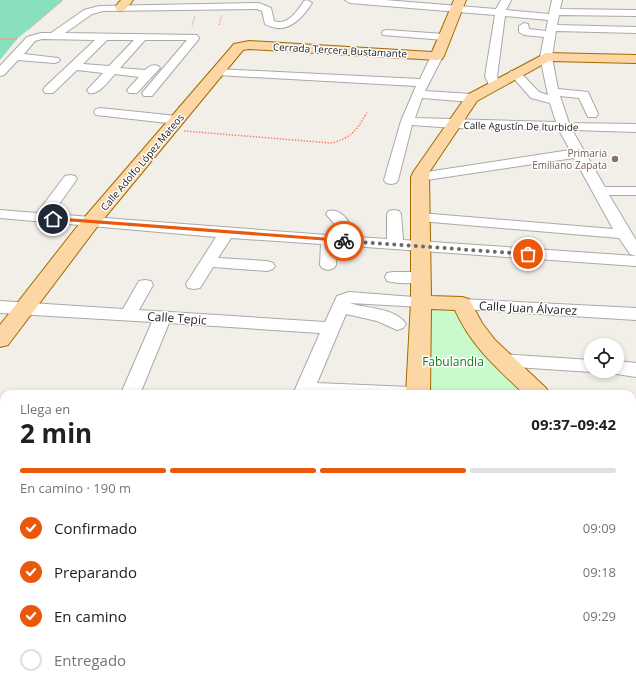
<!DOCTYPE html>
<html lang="es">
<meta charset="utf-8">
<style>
body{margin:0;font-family:"Open Sans",sans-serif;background:#f2f2f2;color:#202124;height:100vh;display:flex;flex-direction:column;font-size:15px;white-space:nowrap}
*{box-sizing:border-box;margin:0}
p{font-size:13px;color:#757577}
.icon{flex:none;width:22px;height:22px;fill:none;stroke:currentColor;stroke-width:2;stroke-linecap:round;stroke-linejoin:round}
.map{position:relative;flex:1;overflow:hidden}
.panel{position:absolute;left:0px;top:390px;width:636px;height:300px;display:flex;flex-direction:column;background:#fff;border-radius:12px 12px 0 0;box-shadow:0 2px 6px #0003}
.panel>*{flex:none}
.tools{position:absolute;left:584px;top:338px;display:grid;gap:8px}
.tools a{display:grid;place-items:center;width:40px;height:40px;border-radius:50%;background:#fff;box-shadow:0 2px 6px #0003;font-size:20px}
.pin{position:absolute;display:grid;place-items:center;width:34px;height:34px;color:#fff;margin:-17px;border:2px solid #fff;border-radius:50%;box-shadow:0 1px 4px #0007}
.courier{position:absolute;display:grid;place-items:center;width:40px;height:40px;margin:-20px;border:3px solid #ea580c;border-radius:50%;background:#fff;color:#222;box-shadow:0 1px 5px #0007}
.headline em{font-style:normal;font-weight:700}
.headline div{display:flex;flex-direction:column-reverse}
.headline{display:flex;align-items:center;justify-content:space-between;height:68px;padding:0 20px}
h1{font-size:26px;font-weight:700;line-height:30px}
.bar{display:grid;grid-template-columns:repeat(4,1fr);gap:6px 4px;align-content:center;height:48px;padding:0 20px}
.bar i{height:5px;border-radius:3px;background:#e0e0e0}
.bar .current{background:#ea580c}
.bar p{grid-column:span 4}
ol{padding:0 20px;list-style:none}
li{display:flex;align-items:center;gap:12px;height:44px}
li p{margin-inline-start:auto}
li .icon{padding:4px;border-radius:50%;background:#ea580c;color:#fff;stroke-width:4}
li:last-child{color:#757577}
li i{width:22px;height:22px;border:2px solid #e0e0e0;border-radius:50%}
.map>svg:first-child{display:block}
.park{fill:#c8facc}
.pitch{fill:#88e0be}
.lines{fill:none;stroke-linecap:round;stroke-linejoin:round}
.minor-casing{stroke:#a9a9a9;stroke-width:2}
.major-casing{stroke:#a06b00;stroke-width:2}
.path-far1{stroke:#fa8072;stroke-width:1;stroke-dasharray:1 1;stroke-linecap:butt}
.path{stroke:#fa8072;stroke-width:1.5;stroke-dasharray:1.5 1.5;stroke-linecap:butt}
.minor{fill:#fff;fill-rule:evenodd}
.major{fill:#fcd6a4;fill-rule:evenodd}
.route{fill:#ea580c}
.done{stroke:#6b6a68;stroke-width:4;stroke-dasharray:0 7.2}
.education-dot{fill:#8d6e63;stroke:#fff;stroke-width:1.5}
.labels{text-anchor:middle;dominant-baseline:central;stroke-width:3;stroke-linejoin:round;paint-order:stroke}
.far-street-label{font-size:10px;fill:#222;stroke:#fff}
.far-education-label{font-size:10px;fill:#785e54;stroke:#fff;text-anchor:end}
.street-label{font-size:12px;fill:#222;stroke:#fff}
.park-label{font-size:12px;fill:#0c8416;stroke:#fff}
</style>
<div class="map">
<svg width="636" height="690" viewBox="0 0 636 690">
<rect width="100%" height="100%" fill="#f2efe9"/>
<polygon class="park" points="423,304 451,306 471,335 529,394 502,394 424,389"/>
<polygon class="pitch" points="0,0 63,0 17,39 0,60"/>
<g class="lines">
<defs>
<g id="minor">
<path d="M 307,0 L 312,3 C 302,19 286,36 265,24 L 262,11 L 257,9 L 103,11 L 92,14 L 65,33 L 197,35 L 199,38 L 198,40 L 152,96 L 144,96 L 142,93 L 187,40 L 145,40 L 120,68 L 145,70 C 150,66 152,64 158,66 L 160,68 L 137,93 L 129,93 L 127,90 L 139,77 L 115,74 C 108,81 100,95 89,93 L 87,90 L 103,73 L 77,70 L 53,93 L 45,93 L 43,90 L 45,87 L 95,40 L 42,39 L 35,41 L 24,54 L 58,58 L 60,60 L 58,62 L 54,63 L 18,60 L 4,75 L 0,76 L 0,66 L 27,37 L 41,33 L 51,33 L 84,10 L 99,6 L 259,3 L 271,8 L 274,21 C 288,26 297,11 304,1 ZM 107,40 L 134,40 L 109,66 L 83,64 Z"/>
<polygon points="345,0 385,0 496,9 501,0 511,0 506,10 549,14 552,0 562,0 560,9 636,10 636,16 559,15 557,25 636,27 636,33 556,31 552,57 558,89 588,92 598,114 596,117 588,117 579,98 560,96 569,123 636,124 636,132 572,130 605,187 636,187 636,195 609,195 636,240 636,256 630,254 619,238 420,221 415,220 413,217 415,214 420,213 613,229 574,158 420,181 415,180 413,177 415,174 420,173 570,150 559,130 454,128 412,125 398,180 396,183 391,184 386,183 384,180 401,121 416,86 217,75 213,74 211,72 213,70 217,69 420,79 431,56 437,53 443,56 425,91 472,94 476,95 478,98 476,101 472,102 422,98 415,118 556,122 550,103 531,98 509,73 511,71 519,71 539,92 548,95 540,57 544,37 524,35 519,32 519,26 524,23 528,24 529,29 546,31 548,20 505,16 497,76 500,85 498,87 490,87 485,76 495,15 350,3"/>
<polygon points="387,30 444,34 449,37 444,40 383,35 382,33 383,31"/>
<polygon points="100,108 177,116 181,117 183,120 181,123 177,124 96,115 94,112 96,109"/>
<path d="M 70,175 L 75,176 L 77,179 L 52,214 L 340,236 L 337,227 L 326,214 L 328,211 C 343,207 351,225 356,237 L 387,239 L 387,214 L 389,211 L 394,210 L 399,211 L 401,214 L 403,240 L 636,256 L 636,266 L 337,245 L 336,265 L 334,268 L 328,270 L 322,268 L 320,265 L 321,244 L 231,238 L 218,258 L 267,261 L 273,263 L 275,266 L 273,269 L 267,271 L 213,267 L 200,288 L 194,289 L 188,288 L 186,284 L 216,237 L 0,218 L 0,210 L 37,213 L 65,176 Z"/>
<path d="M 393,272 L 421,272 L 427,273 L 429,277 L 427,281 C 415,284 399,284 387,281 L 385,277 L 387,273 Z"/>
<path d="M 145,280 L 151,281 L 153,285 L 139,310 L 325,322 L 337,296 L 349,292 L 427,298 L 429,302 L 427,306 L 421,307 L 350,303 C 366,309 395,307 406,324 L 403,328 L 397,330 L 377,321 L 346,314 L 317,383 L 410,387 L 417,389 L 420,394 L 293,394 L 320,333 L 169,323 L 140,394 L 124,394 L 122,391 L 152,322 L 0,313 L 0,301 L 123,309 L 139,281 Z"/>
<polygon points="462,299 636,308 636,320 462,309 456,308 453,304 456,300"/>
<polygon points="501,354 591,360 591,371 596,371 591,372 501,366 495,365 492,360 495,355"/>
<polygon points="617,361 636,363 636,377 610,373 609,371 617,371"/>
<rect x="632" y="431" width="4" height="16"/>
<polygon points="4,444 4,462 0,463 0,445"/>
<polygon points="0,465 4,466 4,482 0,481"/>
<polygon points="0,526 4,527 4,547 0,546"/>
<polygon points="632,572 636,574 636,617 632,616"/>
<polygon points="4,603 4,626 0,627 0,604"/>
<polygon points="562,686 613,686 615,690 564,690"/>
</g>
<g id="major">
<path d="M 121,0 L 133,0 C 128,7 125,12 117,10 L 115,7 Z"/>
<polygon points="454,0 466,0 444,56 442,59 437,60 249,49 243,50 97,227 8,345 0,347 0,325 83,219 234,44 249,41 432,52"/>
<path d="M 546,53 L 636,55 L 636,63 L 549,61 L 477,101 L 430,171 L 429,177 L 431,296 L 462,297 L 469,299 L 482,323 L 495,340 L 546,388 L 550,394 L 524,394 C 495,366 472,347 455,310 L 431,309 L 430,394 L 406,394 L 411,302 L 411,177 L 414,171 L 467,95 Z"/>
<polygon points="632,467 636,468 636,491 632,490"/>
<rect x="401" y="686" width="32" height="4"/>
</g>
</defs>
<use href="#minor" class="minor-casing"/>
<use href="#major" class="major-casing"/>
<g class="path-far1">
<polyline points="219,25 222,15"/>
<polyline points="192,26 195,16"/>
<polyline points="28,30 63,0"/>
<polyline points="0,39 17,39"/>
<polyline points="366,115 367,112"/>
</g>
<path class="path" d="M 184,131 L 331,143 C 350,139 357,130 366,114"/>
<use href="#minor" class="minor"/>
<use href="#major" class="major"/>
</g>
<polygon class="route" points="53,217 344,239 347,241 344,242 51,220 51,218"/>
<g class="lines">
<polyline class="done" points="344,241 528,254"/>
</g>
<circle class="education-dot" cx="615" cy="159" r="4"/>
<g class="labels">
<g class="far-street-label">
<text transform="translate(340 50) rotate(3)">Cerrada Tercera Bustamante</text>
<text transform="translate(521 126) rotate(1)">Calle Agustín De Iturbide</text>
<text transform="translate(142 162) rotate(-50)">Calle Adolfo López Mateos</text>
</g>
<g class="far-education-label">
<text x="607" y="153">Primaria<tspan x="607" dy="12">Emiliano Zapata</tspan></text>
</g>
<g class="street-label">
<text transform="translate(528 308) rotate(3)">Calle Juan Álvarez</text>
<text transform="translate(177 318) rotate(4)">Calle Tepic</text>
</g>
<g class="park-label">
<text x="453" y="361">Fabulandia</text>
</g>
</g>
</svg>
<div class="tools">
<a><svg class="icon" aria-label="locate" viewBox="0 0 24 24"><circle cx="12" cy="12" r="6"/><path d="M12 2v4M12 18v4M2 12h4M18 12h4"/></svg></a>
</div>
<div class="pin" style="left:528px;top:254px;background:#ea580c"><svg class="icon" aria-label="bag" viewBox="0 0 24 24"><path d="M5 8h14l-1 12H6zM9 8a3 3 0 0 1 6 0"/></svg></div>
<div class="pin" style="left:53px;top:219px;background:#1f2937"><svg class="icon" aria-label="home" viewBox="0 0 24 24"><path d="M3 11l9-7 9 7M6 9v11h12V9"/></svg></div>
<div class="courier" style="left:344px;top:241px"><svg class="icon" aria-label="bike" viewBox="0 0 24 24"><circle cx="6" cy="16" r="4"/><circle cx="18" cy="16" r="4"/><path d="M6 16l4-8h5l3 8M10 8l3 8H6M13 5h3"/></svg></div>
<section class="panel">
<div class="headline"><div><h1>2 min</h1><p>Llega en</p></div><em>09:37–09:42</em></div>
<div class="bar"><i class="current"></i><i class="current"></i><i class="current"></i><i></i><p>En camino · 190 m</p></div>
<ol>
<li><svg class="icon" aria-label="check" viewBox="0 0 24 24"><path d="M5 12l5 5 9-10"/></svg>Confirmado<p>09:09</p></li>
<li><svg class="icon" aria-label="check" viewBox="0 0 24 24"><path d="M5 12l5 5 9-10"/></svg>Preparando<p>09:18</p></li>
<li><svg class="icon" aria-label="check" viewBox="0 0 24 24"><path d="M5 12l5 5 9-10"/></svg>En camino<p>09:29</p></li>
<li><i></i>Entregado</li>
</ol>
</section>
</div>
